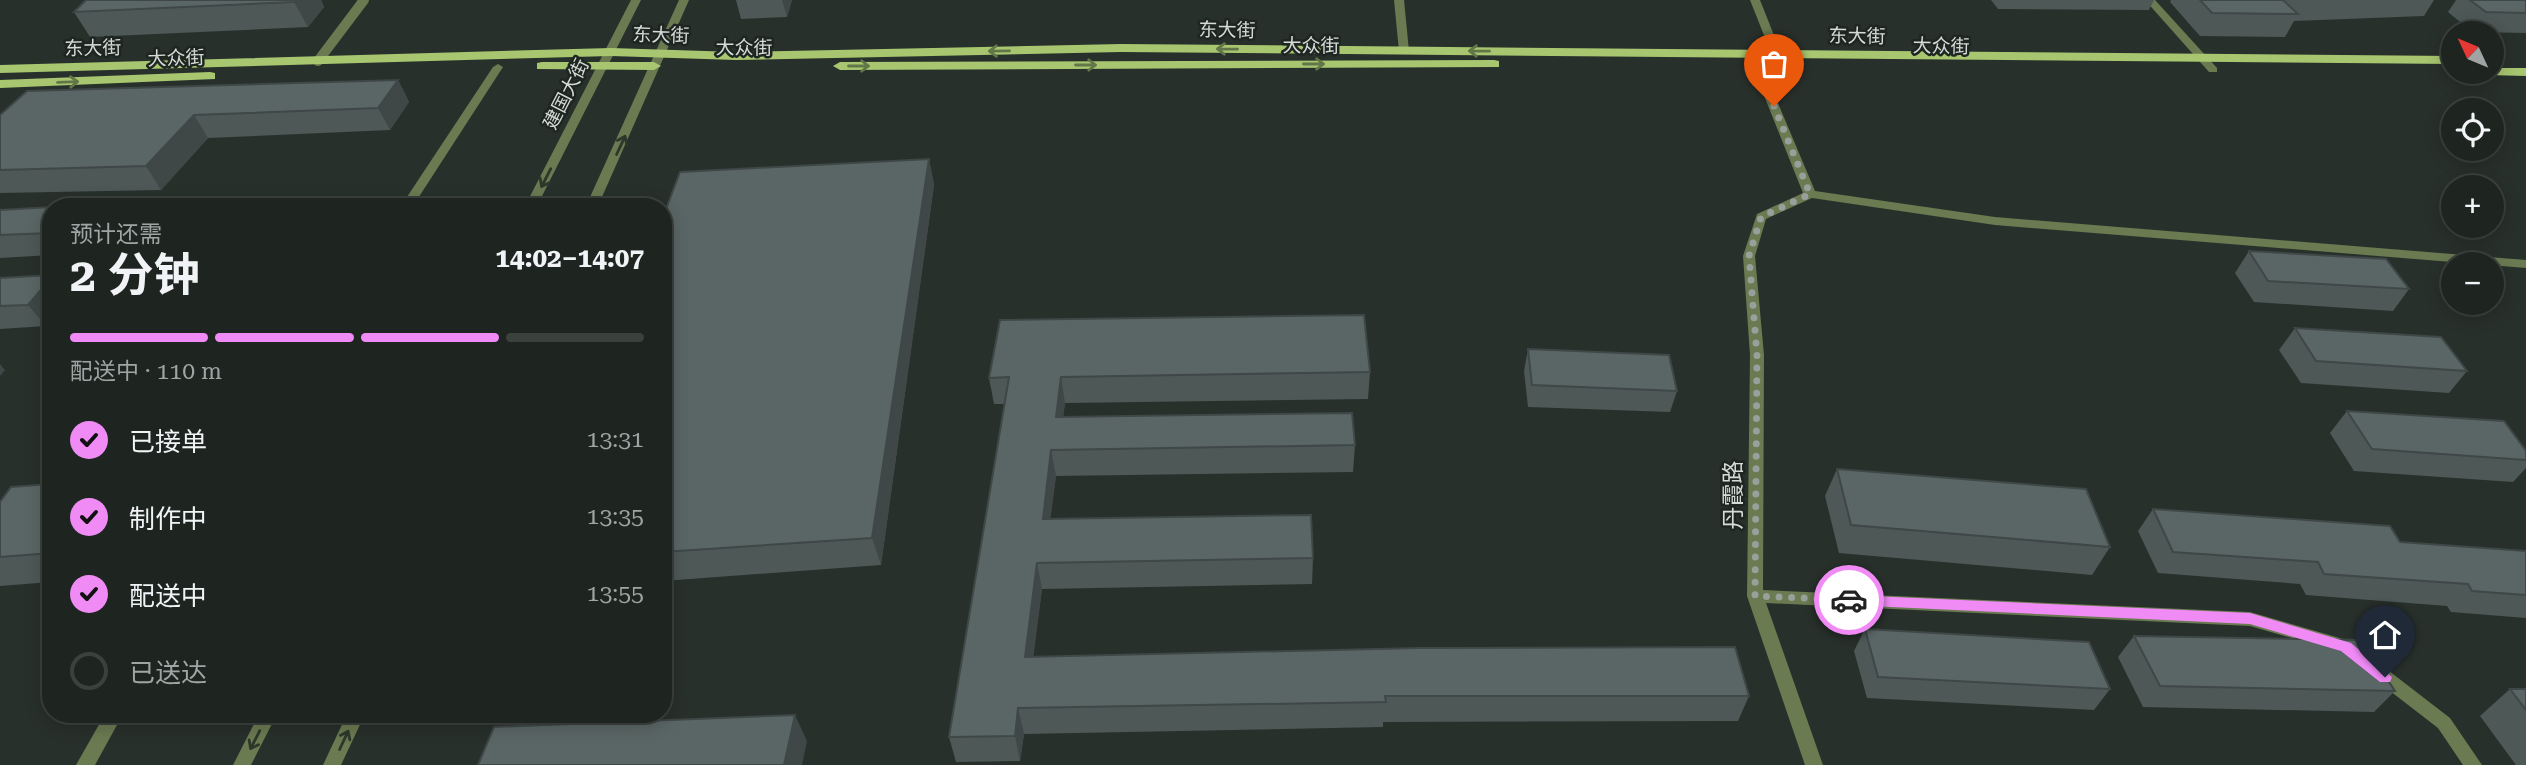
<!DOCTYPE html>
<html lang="zh">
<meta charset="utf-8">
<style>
body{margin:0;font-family:"Roboto Serif","Noto Sans SC",serif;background:#262c29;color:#f1f3f6;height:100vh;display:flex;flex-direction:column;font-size:26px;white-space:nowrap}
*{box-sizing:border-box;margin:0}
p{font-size:23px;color:#a1a4a5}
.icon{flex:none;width:38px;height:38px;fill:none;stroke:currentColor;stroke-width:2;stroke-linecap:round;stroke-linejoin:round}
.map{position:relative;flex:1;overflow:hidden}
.drawer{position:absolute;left:42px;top:198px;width:630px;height:525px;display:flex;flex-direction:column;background:#1e2420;border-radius:28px;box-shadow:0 4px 18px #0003,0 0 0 2px #3c413e}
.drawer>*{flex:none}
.needle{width:46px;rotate:314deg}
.buttons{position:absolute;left:2441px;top:21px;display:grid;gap:14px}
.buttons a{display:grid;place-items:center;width:63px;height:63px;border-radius:50%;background:#1e2420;box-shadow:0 4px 18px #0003,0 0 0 2px #3c413e;font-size:35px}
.pin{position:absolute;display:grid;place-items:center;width:60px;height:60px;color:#fff;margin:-72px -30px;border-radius:50% 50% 50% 0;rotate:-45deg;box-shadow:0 0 7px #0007}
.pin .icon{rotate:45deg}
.courier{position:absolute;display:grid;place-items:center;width:70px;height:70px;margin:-35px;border:5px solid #f08bf6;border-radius:50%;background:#fff;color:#222;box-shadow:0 2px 9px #0007}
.summary em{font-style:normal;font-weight:700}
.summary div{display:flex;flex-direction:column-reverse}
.summary{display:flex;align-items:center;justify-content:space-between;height:119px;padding:0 28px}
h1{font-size:46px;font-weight:700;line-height:52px}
.bar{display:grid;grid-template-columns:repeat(4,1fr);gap:10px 7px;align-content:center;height:84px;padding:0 28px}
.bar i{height:9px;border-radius:5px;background:#3c413e}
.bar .active{background:#f08bf6}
.bar p{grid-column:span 4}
ol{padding:0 28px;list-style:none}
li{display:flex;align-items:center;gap:21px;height:77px}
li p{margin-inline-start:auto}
li .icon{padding:7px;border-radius:50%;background:#f08bf6;color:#111;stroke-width:4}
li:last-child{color:#a1a4a5}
li i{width:38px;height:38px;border:4px solid #3c413e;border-radius:50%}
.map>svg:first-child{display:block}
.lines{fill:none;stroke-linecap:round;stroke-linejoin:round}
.service{stroke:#6a7a51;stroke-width:10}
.minor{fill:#6a7a51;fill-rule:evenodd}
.tertiary{fill:#6a7a51;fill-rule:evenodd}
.primary{fill:#a7c66f;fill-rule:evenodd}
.wall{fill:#4d5857}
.shaded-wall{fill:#3f4747}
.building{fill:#5a6665;stroke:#3f4747;stroke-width:2}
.oneway{stroke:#627648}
.oneway2{stroke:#2d372b}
.route{fill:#f08bf6}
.done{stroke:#999f9b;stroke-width:7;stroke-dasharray:0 12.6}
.labels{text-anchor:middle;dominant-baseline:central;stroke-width:5;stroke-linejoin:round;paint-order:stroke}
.far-street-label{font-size:19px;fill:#d6dbd8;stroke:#1e2621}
.street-label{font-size:23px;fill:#d6dbd8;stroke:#1e2621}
</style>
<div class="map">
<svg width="2526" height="765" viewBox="0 0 2526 765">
<rect width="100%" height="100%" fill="#28302b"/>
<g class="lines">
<polyline class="service" points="318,61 364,0"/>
<g class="minor">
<polygon points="1394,0 1404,0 1409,51 1404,54 1399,51"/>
<polygon points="1750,0 1760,0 1785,63 1784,65 1780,66 1775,63"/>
<polygon points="2145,0 2155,0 2217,68 2217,72 2209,72"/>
<polygon points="1756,60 1761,63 1815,191 1995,217 2526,260 2526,268 1995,225 1812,198 1766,219 1755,256 1764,355 1763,590 2250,612 2343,639 2345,644 2343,649 2337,651 2250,626 1766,603 1823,765 1805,765 1747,596 1750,355 1743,256 1757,214 1803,193 1751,63"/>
<polygon points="498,64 503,67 413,206 401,206 493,67"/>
<polygon points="2374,662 2380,664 2450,718 2482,765 2463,765 2438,728 2368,674 2365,669 2368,664"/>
<polygon points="105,714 123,714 95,765 76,765"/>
</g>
<g class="tertiary">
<polygon points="631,0 641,0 537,206 525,206"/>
<polygon points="679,0 689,0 598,206 586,206"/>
<polygon points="259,714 277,714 251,765 233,765"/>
<polygon points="347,714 365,714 341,765 323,765"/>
</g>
<g class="primary">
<polygon points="1121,44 2454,56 2454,64 1121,52 736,60 611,56 0,73 0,65 611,48 736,52"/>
<polygon points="1494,60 1499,61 1499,67 840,70 833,66 840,62"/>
<polygon points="542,62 654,62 661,66 654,70 537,69 537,63"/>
<polygon points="2492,68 2526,68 2526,76 2487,75 2485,72 2492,72"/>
<polygon points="210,72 215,73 215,79 0,88 0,80"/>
</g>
</g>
<g class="wall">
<polygon points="86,0 321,0 324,7 308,27 90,37 74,12"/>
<polygon points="736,0 792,0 787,17 741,19"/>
<polygon points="1991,0 2154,0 2149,10 1998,9"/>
<polygon points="2171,0 2434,0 2424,16 2294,21 2285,37 2200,36 2170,2"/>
<polygon points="2456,0 2526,0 2526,33 2472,32 2448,12"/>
<polygon points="398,80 409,102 390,130 208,138 161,190 0,193 0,115"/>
<polygon points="929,159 934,185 881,565 663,581 663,217"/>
<polygon points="51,207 51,255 0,258 0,210"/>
<polygon points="2249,251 2409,289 2393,311 2254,302 2235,273"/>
<polygon points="51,275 46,326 0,329 0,278"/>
<polygon points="2295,328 2467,371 2449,393 2301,383 2279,350"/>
<polygon points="1528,349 1677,391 1670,412 1528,407 1524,371"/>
<polygon points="1370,372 1368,399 1065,403 1063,417 1355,445 1353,472 1056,476 1050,519 1313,558 1312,584 1042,589 1033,657 1749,696 1738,721 1383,722 1383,727 1024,734 1020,761 956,762 949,737 1005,404 994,404 989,378"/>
<polygon points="2347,411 2526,451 2526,468 2513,482 2354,471 2330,433"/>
<polygon points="1837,469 2110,547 2092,575 1839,553 1825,496"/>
<polygon points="51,484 51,582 0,586 0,502"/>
<polygon points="2153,509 2400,542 2526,551 2526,618 2451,612 2447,606 2306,595 2300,584 2158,573 2138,531"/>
<polygon points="1865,629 2110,689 2094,710 1867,698 1854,651"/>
<polygon points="2134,636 2395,691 2374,712 2143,707 2118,657"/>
<polygon points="2510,689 2526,689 2526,765 2516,765 2480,716"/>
</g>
<g class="shaded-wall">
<polygon points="296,0 321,0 324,7 308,27 294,2"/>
<polygon points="782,0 792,0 787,17"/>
<polygon points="398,80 409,102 390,130 378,108"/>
<polygon points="194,115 208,138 161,190 146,166"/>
<polygon points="929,159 934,185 881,565 872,538"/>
<polygon points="51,278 51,320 46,326 28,305"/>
<polygon points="0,364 5,370 0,376"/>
<polygon points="1061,377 1065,403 1060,444 1056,417"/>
<polygon points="1051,450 1056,476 1047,546 1043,519"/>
<polygon points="1037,563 1042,589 1030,683 1025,657"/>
<polygon points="1018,708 1024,734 1020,761 1015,736"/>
<polygon points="795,715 807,741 802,765 784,765"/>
</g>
<g class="building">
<polygon points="86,0 296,0 294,2 74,12"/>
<polygon points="2200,0 2283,0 2298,14 2212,13"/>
<polygon points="2470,0 2526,0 2526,13 2486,12"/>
<polygon points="398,80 378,108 194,115 146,166 0,170 0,115 27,91"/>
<polygon points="929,159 872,538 663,552 663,217 680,172"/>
<polygon points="108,204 106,206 62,206"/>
<polygon points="51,207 51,233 0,235 0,210"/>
<polygon points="2249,251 2386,259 2409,289 2268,281"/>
<polygon points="51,275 51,278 28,305 0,306 0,278"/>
<polygon points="1364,315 1370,372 1061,377 1056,417 1352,413 1355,445 1051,450 1043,519 1311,515 1313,558 1037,563 1025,657 1418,648 1735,647 1749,696 1385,696 1386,702 1018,708 1015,736 949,737 1009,377 989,378 1000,320"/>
<polygon points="2295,328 2441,337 2467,371 2316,361"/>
<polygon points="1528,349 1669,355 1677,391 1532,385"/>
<polygon points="2347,411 2504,421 2526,451 2526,460 2372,449"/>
<polygon points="1837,469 2086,489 2110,547 1851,525"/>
<polygon points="51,484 51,553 0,557 0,502 11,487"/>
<polygon points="2153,509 2390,526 2400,542 2526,551 2526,595 2472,591 2468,584 2324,574 2318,562 2173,552"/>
<polygon points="1865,629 2089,642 2110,689 1878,677"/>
<polygon points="2134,636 2361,640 2395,691 2160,686"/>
<polygon points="2510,689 2526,689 2526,710"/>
<polygon points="795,715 784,765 478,765 494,727"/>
</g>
<defs><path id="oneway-shaft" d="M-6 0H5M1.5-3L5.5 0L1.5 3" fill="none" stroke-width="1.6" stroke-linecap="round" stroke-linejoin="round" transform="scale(1.75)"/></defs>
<g class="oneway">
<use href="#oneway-shaft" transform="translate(1227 49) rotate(-179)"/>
<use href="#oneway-shaft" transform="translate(999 51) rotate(179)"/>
<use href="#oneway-shaft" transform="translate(1479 51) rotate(-179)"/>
<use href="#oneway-shaft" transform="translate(1314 64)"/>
<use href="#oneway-shaft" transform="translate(1086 65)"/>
<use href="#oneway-shaft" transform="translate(859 66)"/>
<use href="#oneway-shaft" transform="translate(68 82) rotate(-2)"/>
</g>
<g class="oneway2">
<use href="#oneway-shaft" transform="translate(621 145) rotate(-65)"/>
<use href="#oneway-shaft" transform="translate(546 178) rotate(117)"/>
<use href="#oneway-shaft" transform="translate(255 740) rotate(117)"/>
<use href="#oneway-shaft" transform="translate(344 740) rotate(-65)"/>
</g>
<polygon class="route" points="1849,595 2250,613 2351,643 2392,677 2390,682 2380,682 2341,651 2250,624 1849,605 1843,600"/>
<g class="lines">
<polyline class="done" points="1774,106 1810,194 1761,217 1749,256 1757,355 1755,596 1849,600"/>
</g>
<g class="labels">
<g class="far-street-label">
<text transform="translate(1227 30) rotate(1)">东大街</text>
<text transform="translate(661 35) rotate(2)">东大街</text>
<text transform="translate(1857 36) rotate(1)">东大街</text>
<text x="1311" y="45">大众街</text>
<text transform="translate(1941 46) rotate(1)">大众街</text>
<text x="744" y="47">大众街</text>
<text transform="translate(93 48) rotate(-1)">东大街</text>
<text transform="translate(176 58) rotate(-2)">大众街</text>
<text transform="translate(566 94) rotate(-63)">建国大街</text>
</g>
<g class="street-label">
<text transform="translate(1733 495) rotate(-90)">丹霞路</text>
</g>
</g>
</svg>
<div class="buttons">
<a><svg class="needle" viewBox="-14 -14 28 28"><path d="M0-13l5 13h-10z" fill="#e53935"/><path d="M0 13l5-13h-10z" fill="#a1a4a5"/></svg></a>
<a><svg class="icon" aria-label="locate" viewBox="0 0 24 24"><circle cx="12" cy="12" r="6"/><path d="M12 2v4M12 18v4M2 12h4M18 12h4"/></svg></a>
<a>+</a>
<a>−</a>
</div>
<div class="pin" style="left:1774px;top:106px;background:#ea580c"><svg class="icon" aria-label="bag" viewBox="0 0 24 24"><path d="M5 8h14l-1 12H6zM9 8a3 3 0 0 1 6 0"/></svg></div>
<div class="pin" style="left:2385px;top:677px;background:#1f2937"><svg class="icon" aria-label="home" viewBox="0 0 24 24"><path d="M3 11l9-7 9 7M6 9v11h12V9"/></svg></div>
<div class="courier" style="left:1849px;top:600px"><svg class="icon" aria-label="car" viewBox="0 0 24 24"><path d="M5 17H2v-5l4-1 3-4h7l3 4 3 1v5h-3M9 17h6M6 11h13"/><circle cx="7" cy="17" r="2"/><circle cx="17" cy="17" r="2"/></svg></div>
<section class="drawer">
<div class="summary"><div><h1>2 分钟</h1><p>预计还需</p></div><em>14:02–14:07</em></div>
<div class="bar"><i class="active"></i><i class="active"></i><i class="active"></i><i></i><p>配送中 · 110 m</p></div>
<ol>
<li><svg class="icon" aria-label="check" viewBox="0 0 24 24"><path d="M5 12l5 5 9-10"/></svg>已接单<p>13:31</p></li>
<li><svg class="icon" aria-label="check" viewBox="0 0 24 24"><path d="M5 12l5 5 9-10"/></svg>制作中<p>13:35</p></li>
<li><svg class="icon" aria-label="check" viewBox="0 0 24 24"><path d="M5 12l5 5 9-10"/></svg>配送中<p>13:55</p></li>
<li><i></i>已送达</li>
</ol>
</section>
</div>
